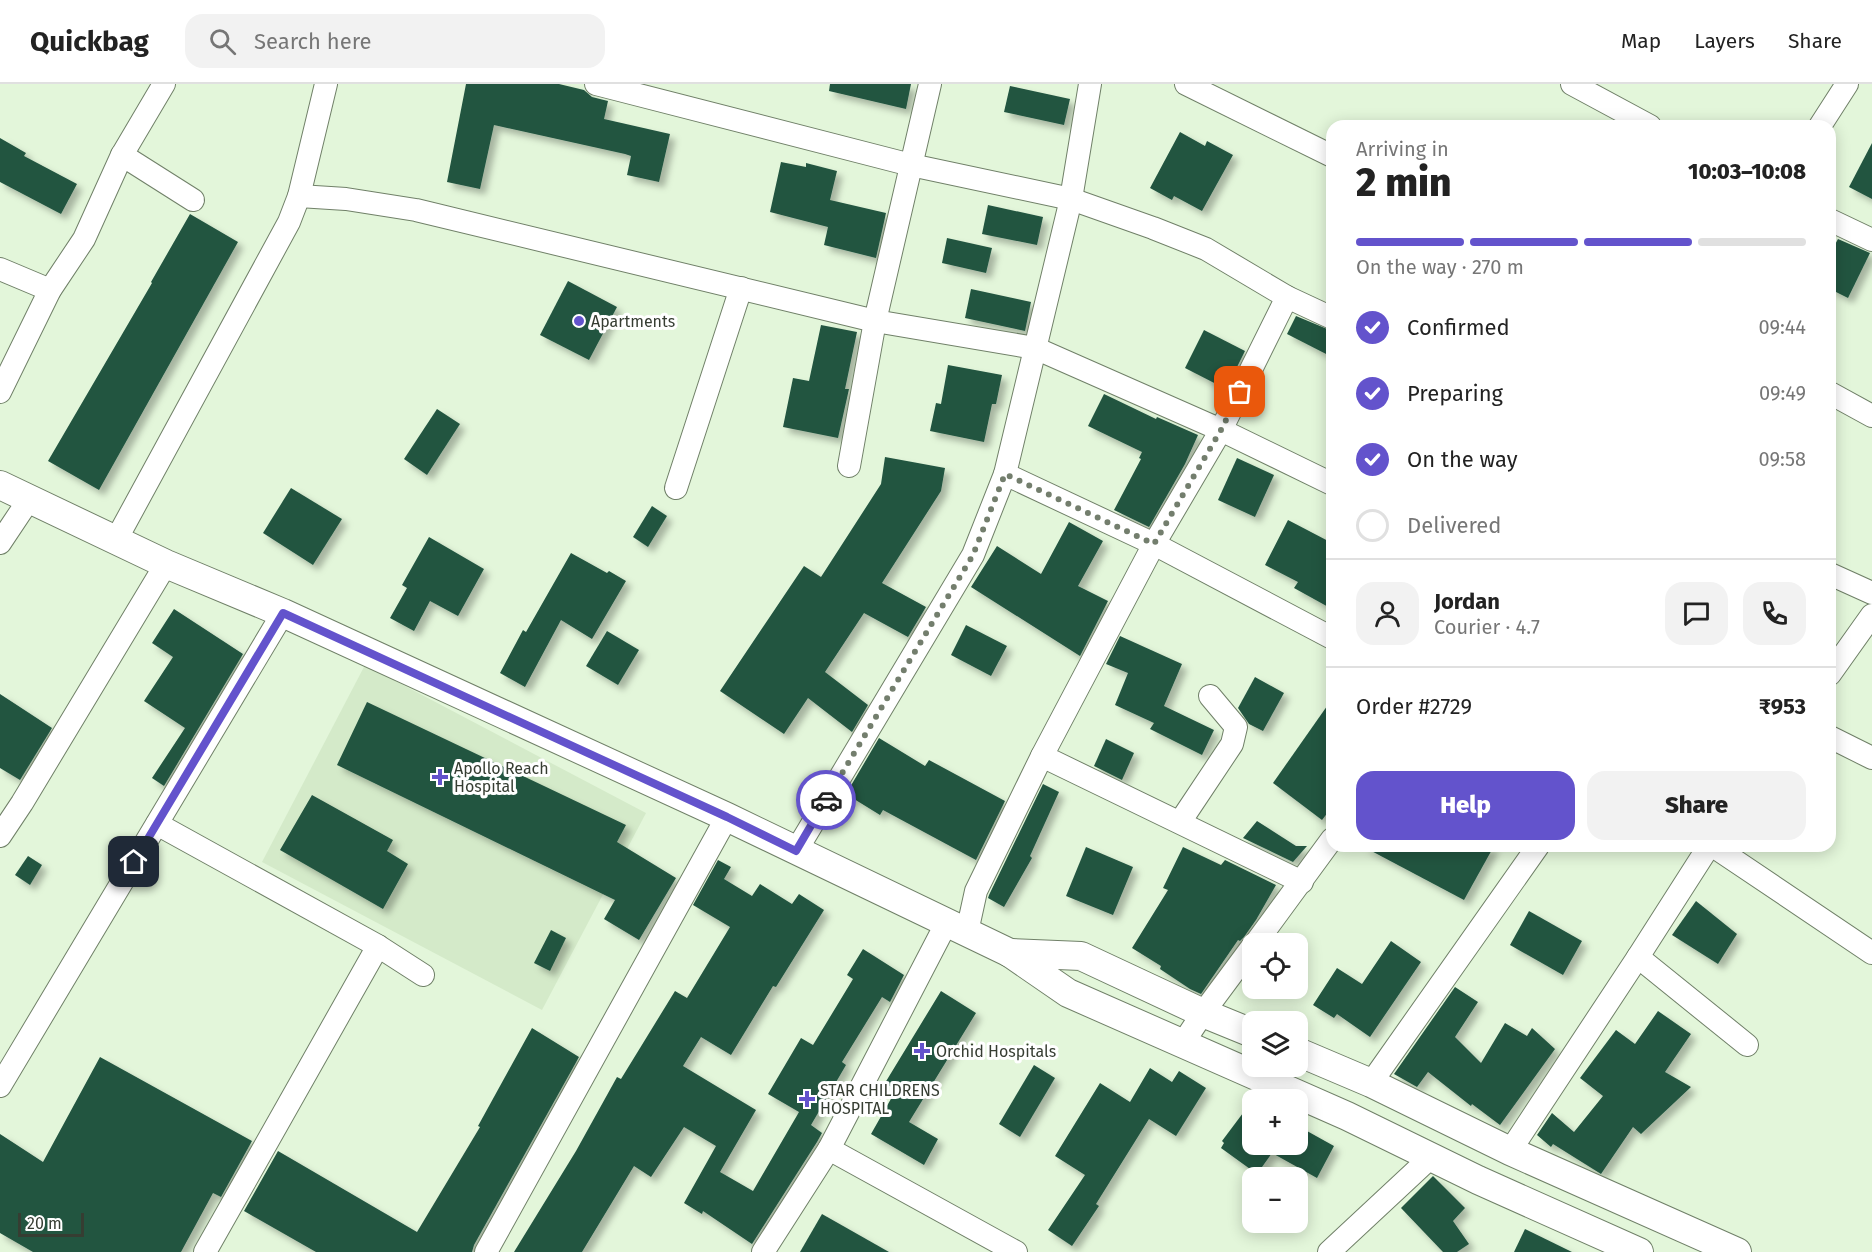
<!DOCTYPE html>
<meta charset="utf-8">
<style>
body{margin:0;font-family:"Fira Sans",sans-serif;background:#f2f2f2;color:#222;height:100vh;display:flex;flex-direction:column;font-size:22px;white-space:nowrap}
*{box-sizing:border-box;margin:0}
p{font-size:20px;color:#767676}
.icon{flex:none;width:33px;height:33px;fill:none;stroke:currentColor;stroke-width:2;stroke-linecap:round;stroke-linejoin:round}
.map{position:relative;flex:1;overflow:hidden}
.details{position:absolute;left:1326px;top:36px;width:510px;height:732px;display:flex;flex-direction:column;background:#fff;border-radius:18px;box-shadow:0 3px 15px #0003}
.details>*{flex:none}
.fabs{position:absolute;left:1242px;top:849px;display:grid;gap:12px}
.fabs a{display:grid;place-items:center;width:66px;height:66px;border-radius:12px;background:#fff;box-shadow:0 3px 15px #0003;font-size:30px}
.scale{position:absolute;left:18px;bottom:15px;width:66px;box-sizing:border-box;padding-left:6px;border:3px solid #363d32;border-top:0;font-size:16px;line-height:21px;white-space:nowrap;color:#363d32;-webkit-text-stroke:4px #fff;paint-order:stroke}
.pin{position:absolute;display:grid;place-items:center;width:51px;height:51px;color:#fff;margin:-26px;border-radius:12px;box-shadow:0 3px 9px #0006}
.courier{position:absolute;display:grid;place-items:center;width:60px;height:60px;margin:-30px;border:4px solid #6353cc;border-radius:50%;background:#fff;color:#222;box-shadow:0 2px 8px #0007}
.summary em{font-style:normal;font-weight:800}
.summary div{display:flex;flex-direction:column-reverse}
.summary{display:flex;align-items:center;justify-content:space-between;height:102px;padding:0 30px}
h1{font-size:39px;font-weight:800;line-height:45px}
.bar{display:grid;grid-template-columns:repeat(4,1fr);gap:9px 6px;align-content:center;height:72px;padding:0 30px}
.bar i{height:8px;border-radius:4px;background:#e0e0e0}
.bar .on{background:#6353cc}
.bar p{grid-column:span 4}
.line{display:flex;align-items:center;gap:15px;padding:0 30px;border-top:2px solid #e0e0e0}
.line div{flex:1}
.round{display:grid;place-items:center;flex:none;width:63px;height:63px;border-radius:18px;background:#f2f2f2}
ol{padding:0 30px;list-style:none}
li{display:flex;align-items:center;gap:18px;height:66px}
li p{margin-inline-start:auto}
li .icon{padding:6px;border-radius:50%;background:#6353cc;color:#fff;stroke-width:4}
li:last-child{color:#767676}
li i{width:33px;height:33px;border:3px solid #e0e0e0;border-radius:50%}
.action{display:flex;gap:12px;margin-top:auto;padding:12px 30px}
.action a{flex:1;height:69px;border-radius:18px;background:#6353cc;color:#fff;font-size:24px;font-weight:800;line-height:69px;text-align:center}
.action a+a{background:#f2f2f2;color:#222}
header{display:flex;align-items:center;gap:36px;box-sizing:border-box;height:84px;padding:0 30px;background:#fff;border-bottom:2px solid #e0e0e0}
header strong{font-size:28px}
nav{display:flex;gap:33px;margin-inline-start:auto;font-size:21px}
.search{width:420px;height:54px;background:#f2f2f2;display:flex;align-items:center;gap:15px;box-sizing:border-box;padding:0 21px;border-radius:18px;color:#767676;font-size:22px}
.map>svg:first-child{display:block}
.built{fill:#d4eac9}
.building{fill:#225440;filter:url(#shadow)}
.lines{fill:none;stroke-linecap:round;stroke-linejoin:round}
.minor-casing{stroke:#708068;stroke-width:24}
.major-casing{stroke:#708068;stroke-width:30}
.minor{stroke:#fff;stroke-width:22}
.major{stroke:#fff;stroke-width:28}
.done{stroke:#737e6d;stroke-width:6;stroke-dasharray:0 10.8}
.route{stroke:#6353cc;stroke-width:8}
.poi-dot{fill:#6353cc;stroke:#fff;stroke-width:2}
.labels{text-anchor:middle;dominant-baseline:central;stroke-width:6;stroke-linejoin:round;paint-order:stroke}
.poi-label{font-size:16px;fill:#363d32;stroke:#fff;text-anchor:start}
</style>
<header>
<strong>Quickbag</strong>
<div class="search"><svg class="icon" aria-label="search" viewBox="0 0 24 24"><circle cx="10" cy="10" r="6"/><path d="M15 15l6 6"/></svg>Search here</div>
<nav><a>Map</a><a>Layers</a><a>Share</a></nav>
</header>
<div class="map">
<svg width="1872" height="1168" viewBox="0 0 1872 1168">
<defs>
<filter id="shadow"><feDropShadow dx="5.5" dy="5.5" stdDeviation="3" flood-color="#0004"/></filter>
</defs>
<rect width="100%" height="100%" fill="#e3f6da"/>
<polygon class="built" points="365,581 646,729 542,926 262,778"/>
<g class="building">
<polygon points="466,0 559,0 584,6 592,13 608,17 604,35 670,50 659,98 627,91 631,72 625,70 494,41 480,105 447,98"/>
<polygon points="830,0 911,0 906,25 829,7"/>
<polygon points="1010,2 1070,15 1064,41 1004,28"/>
<polygon points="1180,48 1205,62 1207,57 1233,71 1202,127 1174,112 1172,116 1150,104"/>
<polygon points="0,54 26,69 24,72 77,100 61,130 0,98"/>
<polygon points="1872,59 1872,115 1849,103"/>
<polygon points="781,78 806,83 806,79 837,87 830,116 886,129 876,174 824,161 828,143 770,128"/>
<polygon points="988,121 1043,133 1037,161 982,150"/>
<polygon points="190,130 238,158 99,406 48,377 152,199 151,198"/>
<polygon points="947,154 992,164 986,189 942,179"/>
<polygon points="1838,155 1870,169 1848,214 1830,205 1830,170"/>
<polygon points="568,197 617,223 589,276 540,251"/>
<polygon points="971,205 1031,218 1025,247 965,234"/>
<polygon points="1296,232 1332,247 1332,273 1287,250"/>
<polygon points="821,241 857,248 845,305 849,305 838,354 783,343 793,294 809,297"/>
<polygon points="1204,246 1245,267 1226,305 1185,284"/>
<polygon points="948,281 1002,291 996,320 992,320 984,358 930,347 936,319 941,320"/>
<polygon points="1104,310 1156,335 1157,333 1198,351 1185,380 1149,443 1114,426 1141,375 1139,374 1142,368 1088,342"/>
<polygon points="437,325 460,340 427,391 404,375"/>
<polygon points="885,373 945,384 941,407 882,499 926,523 908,553 864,529 825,588 868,621 852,648 808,614 784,650 720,607 804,482 821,493 881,400"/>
<polygon points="1237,374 1274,391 1255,433 1218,416"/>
<polygon points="291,404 342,435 313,481 263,449"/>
<polygon points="652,422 667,432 648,463 633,453"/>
<polygon points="1288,436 1332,459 1332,525 1294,504 1298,498 1265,481"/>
<polygon points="1069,438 1103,457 1078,502 1108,517 1080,572 971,503 997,462 1041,490"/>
<polygon points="429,453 484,485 458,532 430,517 414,547 390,534 407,504 402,501"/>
<polygon points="571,469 607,489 609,487 626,497 592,555 561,536 525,603 500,589 523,546 526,548"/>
<polygon points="174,525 243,570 164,702 152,694 185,644 144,617 173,573 152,559"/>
<polygon points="966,541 1007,562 991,592 951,571"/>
<polygon points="607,547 639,566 618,601 586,582"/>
<polygon points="1120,552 1182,580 1164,622 1214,646 1202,671 1150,645 1154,639 1115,621 1128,589 1106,580"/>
<polygon points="1255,593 1284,609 1263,647 1249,640 1238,624"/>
<polygon points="0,610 52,644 20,696 0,684"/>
<polygon points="1332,615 1332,723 1322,736 1273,699"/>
<polygon points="367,618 626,741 617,758 676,794 639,856 604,835 615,816 337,681"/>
<polygon points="879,654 925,682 929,676 1005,717 976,776 883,726 880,731 846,710"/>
<polygon points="1106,655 1134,669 1122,696 1094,682"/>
<polygon points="1043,700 1059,708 1030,772 1032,774 1004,823 988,814 989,811"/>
<polygon points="312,711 393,756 387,767 408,780 383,825 280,766"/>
<polygon points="1257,737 1296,762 1307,762 1293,778 1243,754"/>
<polygon points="1362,762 1494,762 1464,816"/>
<polygon points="1086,763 1133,783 1113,831 1066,812"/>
<polygon points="1183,763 1221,781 1225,776 1276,801 1256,836 1244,853 1240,857 1238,856 1201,910 1190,905 1160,885 1161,882 1132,864 1168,806 1163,804"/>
<polygon points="28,772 42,781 30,801 15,791"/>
<polygon points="718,776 731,783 724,795 752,812 760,800 792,820 799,810 824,826 776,903 773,902 731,971 701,953 683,982 756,1026 720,1088 753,1107 799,1028 768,1010 801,954 813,961 853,895 847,891 863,865 904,891 890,918 882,913 842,978 846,981 811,1041 822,1049 817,1058 752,1160 703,1127 702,1130 684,1119 716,1062 684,1043 651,1093 634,1082 582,1168 514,1168 576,1067 617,993 621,995 675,907 687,914 730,843 693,821"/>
<polygon points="1696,817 1737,850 1718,880 1672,851"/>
<polygon points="1529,827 1582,857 1563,891 1510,861"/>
<polygon points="551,846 566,854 550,887 534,879"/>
<polygon points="1391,857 1421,878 1370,953 1337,930 1334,934 1313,921 1337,884 1362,900"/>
<polygon points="1455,903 1478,918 1455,953 1481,979 1505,939 1527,952 1532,944 1555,965 1500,1041 1472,1020 1471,1022 1428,988 1417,1003 1394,990"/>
<polygon points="941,907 976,929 909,1038 938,1055 924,1081 871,1050 896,1006 885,999"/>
<polygon points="1658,927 1691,950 1665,988 1691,1003 1641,1050 1633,1043 1601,1090 1553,1060 1551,1063 1537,1051 1552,1029 1574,1048 1603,1012 1580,994 1616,946 1635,960"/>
<polygon points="532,944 579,973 474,1161 472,1168 316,1168 244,1127 278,1067 417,1148 480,1043 478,1042"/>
<polygon points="100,973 252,1057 221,1113 213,1109 181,1168 33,1168 0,1149 0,1050 43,1078"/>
<polygon points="1034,981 1055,994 1020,1053 999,1040"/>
<polygon points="1150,984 1172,998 1179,987 1206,1004 1176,1052 1149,1035 1096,1120 1099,1122 1072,1162 1048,1146 1085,1091 1055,1072 1100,999 1130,1018"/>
<polygon points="1252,1017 1252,1060 1298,1060 1298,1042 1334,1062 1317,1094 1272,1069 1257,1090 1221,1064 1224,1059 1222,1057"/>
<polygon points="1433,1092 1465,1124 1453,1137 1469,1160 1457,1168 1443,1168 1401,1124"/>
<polygon points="822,1130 889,1168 800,1168"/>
<polygon points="1525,1145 1572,1168 1514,1168"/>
</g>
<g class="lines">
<defs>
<g id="minor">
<polyline points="596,0 911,81 1071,115 1153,144 1206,165 1287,213 1332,234"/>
<polyline points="1090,0 1071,115 1005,390 1154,460 1332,554"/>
<polyline points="1186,0 1332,72"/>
<polyline points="1572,0 1650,42"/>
<polyline points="1820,42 1847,0"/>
<polyline points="122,71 193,116"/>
<polyline points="299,112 346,115 416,126 875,237 1035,264 1221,346 1332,400"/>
<polyline points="1830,136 1872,156"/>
<polyline points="0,185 50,206"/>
<polyline points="1287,213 1221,346 1154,460 1042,672 1302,798"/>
<polyline points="0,308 50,206 84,155 122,71 164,0"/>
<polyline points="1830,309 1872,332"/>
<polyline points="849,382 875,237 930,0"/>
<polyline points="676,404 741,204"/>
<polyline points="116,456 289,138 299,112 326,0"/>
<polyline points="0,459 30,414"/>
<polyline points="1830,490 1872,509"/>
<polyline points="1830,590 1872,531"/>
<polyline points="1830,653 1872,674"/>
<polyline points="1180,738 1232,660 1236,643 1210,612"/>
<polyline points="157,740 378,862 423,891"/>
<polyline points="0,752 22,719 166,480"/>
<polyline points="1713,762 1872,869"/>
<polyline points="796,767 973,471 1005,390"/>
<polyline points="967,848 976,807 1042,672"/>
<polyline points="1255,860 1332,755"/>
<polyline points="1638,873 1747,961"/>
<polyline points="1183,959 1203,929 1252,863"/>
<polyline points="1371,999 1538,762"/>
<polyline points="0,1002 283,529"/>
<polyline points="829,1065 1016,1168"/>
<polyline points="1510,1067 1638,873 1709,762"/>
<polyline points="205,1168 378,862"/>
<polyline points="486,1168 727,733"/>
<polyline points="763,1168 829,1065 947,838"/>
<polyline points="1329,1168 1431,1073"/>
</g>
<g id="major">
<polyline points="0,401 166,480 283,529 727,733 1010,869 1068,909 1347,1032 1478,1096 1639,1168"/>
<polyline points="1010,869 1081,872 1203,929 1252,949"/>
<polyline points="1298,968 1371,999 1510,1067 1737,1168"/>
</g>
</defs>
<use href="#minor" class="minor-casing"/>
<use href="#major" class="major-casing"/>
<use href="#minor" class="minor"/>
<use href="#major" class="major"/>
</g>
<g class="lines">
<polyline class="done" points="826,716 973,471 1005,390 1154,460 1221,346 1240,308"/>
<polyline class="route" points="134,778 283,529 727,733 796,767 826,716"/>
</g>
<g class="poi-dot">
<circle cx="579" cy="237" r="6"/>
<path d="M437 684h6v6h6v6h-6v6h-6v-6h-6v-6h6z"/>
<path d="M919 958h6v6h6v6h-6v6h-6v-6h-6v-6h6z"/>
<path d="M804 1006h6v6h6v6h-6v6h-6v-6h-6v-6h6z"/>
</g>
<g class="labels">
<g class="poi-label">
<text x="591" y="237">Apartments</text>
<text x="454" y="684">Apollo Reach<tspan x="454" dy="18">Hospital</tspan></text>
<text x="936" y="967">Orchid Hospitals</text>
<text x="820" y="1006">STAR CHILDRENS<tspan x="820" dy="18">HOSPITAL</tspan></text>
</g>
</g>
</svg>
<div class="fabs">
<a><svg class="icon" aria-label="locate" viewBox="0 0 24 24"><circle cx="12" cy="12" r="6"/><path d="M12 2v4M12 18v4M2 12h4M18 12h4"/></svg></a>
<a><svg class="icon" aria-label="layers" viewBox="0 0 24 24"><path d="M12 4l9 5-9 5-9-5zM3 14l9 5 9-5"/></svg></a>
<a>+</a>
<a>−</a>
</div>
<div class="scale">20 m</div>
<div class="pin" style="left:1240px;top:308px;background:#ea580c"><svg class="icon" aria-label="bag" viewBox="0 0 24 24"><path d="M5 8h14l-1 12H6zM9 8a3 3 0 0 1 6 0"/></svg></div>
<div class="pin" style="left:134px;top:778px;background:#1f2937"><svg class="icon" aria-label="home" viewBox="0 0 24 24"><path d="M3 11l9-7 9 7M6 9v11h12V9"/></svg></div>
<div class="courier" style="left:826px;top:716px"><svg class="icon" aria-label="car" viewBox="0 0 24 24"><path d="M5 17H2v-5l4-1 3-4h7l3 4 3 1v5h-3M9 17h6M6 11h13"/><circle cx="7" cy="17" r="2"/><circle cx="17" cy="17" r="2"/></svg></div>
<section class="details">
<div class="summary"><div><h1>2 min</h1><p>Arriving in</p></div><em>10:03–10:08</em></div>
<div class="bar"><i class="on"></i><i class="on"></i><i class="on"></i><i></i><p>On the way · 270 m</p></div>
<ol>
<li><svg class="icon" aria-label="check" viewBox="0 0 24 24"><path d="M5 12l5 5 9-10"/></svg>Confirmed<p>09:44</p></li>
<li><svg class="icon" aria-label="check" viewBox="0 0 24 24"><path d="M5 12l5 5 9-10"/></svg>Preparing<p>09:49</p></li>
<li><svg class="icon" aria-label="check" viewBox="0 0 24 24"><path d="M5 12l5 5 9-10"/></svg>On the way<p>09:58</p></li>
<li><i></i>Delivered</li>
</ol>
<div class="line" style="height:108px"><a class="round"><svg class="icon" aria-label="person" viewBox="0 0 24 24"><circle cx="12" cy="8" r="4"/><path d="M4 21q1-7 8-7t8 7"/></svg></a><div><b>Jordan</b><p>Courier · 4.7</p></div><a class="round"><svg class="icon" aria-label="chat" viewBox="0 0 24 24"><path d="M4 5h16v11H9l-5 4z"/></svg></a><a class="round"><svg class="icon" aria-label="phone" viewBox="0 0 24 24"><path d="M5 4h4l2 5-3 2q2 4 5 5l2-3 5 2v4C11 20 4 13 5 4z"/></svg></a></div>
<div class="line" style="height:78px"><div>Order #2729</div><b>₹953</b></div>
<div class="action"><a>Help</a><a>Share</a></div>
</section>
</div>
